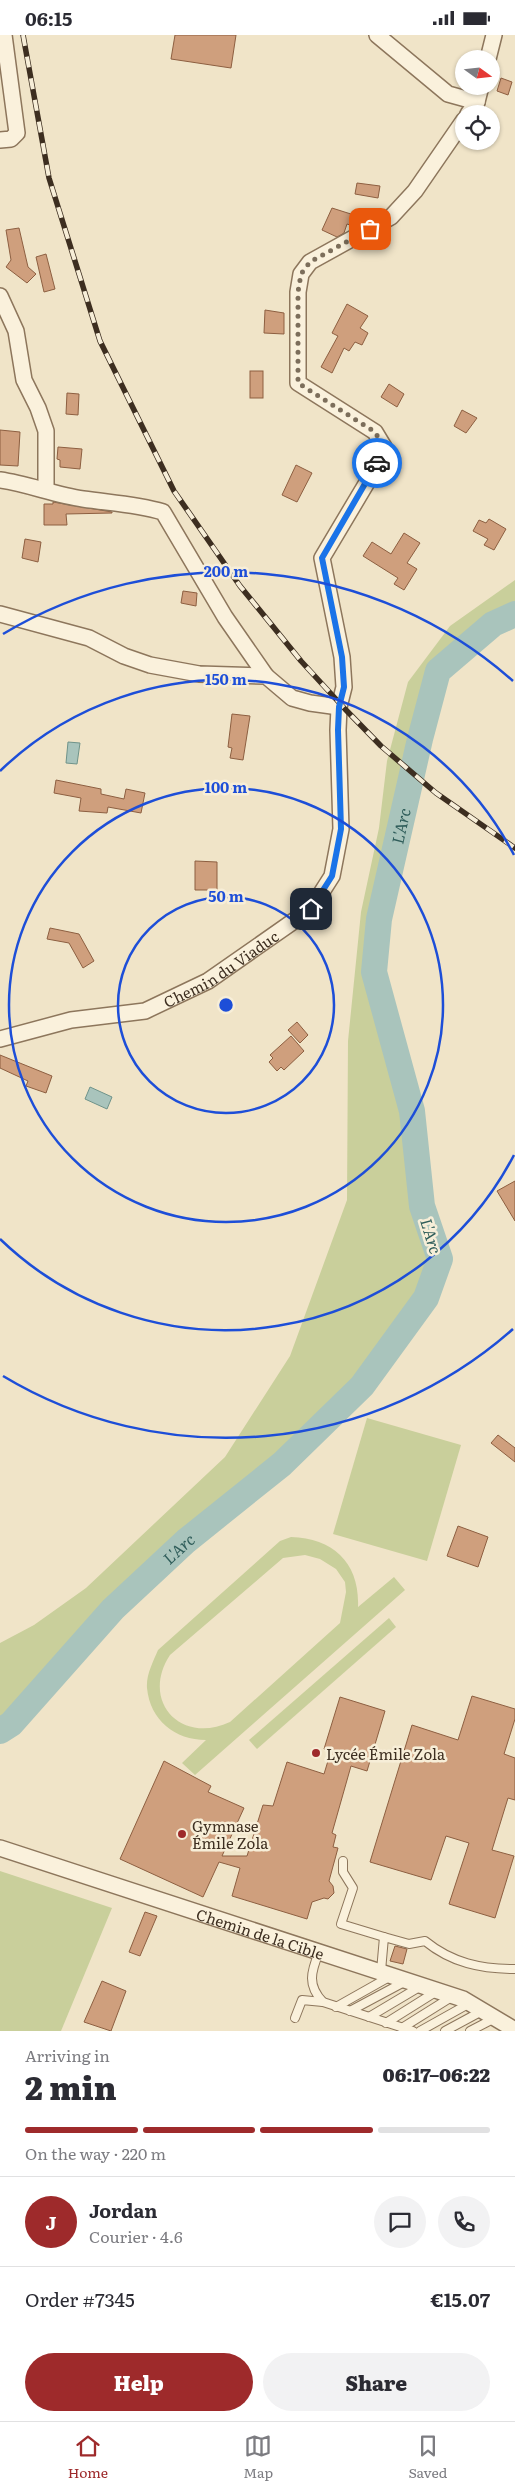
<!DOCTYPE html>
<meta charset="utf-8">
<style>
body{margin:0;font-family:Literata,serif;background:#f2f2f3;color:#2b2b33;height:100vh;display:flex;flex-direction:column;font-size:19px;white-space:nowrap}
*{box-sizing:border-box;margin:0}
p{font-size:16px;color:#7c7c81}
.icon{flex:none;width:28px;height:28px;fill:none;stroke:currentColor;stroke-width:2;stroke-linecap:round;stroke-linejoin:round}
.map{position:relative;height:1996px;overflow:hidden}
.details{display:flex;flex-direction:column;background:#fff;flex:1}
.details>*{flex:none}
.needle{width:32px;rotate:105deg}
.controls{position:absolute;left:455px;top:15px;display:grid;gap:10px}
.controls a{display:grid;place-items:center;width:45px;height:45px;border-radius:50%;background:#fff;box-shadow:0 1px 4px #0004;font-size:25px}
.pin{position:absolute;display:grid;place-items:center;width:42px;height:42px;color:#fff;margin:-21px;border-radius:10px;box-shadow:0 2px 8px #0006}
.courier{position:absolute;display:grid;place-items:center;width:50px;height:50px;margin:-25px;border:4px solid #1a73e8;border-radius:50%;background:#fff;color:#222;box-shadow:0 1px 6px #0007}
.summary em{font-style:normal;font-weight:800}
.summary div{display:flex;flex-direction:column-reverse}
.summary{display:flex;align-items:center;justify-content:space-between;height:85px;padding:0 25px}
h1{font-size:32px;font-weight:800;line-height:38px}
.bar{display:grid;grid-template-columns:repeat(4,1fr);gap:8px 5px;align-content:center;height:60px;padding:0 25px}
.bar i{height:6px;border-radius:4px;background:#e1e1e2}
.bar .current{background:#9e2a2b}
.bar p{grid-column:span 4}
.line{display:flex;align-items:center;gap:12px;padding:0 25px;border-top:1px solid #e1e1e2}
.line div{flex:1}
.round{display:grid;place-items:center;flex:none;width:52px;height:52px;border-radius:26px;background:#f2f2f3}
.action{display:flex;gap:10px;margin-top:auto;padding:10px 25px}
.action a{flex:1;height:58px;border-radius:30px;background:#9e2a2b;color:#fff;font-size:20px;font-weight:800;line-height:58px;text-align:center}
.action a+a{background:#f2f2f3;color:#2b2b33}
.status{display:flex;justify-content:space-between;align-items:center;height:35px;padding:0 25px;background:#fff;direction:ltr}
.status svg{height:14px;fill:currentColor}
.menu{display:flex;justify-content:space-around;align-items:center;height:70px;border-top:1px solid #e1e1e2;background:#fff;font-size:14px;color:#7c7c81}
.menu a{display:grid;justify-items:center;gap:2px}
.menu .current{color:#9e2a2b}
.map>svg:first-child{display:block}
.green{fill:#c9cf9b;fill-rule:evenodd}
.water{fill:#a9c4bc;stroke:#6f938a}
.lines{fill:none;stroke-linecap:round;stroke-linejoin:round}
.river{stroke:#a9c4bc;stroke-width:26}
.building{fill:#cf9f7d;stroke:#8d5f41}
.lane-casing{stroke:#8d765c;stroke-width:10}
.street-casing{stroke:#8d765c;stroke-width:18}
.lane{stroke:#faf1dc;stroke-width:8}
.street{stroke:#faf1dc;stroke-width:15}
.rail-casing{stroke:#3d2e20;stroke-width:5.5}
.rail{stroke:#f7eed8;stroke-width:4;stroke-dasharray:11;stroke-linecap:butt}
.done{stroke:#7c6e5b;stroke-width:5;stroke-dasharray:0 9}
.route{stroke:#1a73e8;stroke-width:6}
.ring{fill:none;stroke:#1d4ed8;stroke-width:2.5}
.poi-dot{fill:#9e2a2b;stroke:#f7eed8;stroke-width:2}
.labels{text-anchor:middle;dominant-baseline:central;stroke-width:5;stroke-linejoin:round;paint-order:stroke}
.street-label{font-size:15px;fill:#3d2e20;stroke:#f7eed8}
.poi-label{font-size:15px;fill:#3d2e20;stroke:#f7eed8;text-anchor:start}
.water-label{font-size:16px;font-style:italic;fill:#2f5d5a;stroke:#f7eed8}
.centre{fill:#1d4ed8;stroke:#f7eed8;stroke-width:2.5}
.ring-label{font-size:15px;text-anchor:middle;font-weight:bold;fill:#1d4ed8;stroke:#f7eed8;stroke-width:5;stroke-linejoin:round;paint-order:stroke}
</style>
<div class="status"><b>06:15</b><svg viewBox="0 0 49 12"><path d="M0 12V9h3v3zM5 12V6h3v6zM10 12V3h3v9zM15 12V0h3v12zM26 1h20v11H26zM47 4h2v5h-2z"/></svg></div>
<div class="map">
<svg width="515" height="1996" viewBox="0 0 515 1996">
<rect width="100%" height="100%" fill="#f0e4c8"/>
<g class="green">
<polygon points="515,545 515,579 493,589 438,636 420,704 379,884 375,937 412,1076 422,1171 440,1224 426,1263 362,1351 282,1429 186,1506 104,1585 11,1689 0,1696 0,1608 34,1590 86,1553 225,1422 290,1321 347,1165 348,1006 361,877 379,793 387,726 408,647 450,591"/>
<polygon points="367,1383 461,1410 427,1526 333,1499"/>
<path d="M 291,1502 C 334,1503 360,1529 358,1572 L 394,1542 L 405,1555 L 195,1740 L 182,1728 L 206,1705 C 175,1705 150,1685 147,1653 C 146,1640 153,1627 158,1615 L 280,1506 ZM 305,1520 L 320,1524 L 336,1534 L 345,1547 L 346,1557 L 340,1588 L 230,1687 C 181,1710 140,1666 170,1620 L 283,1523 Z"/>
<polygon points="389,1583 396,1592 257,1714 249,1705"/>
<polygon points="0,1836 112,1873 61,1996 0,1996"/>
</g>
<g class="water">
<polygon points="68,707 80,708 77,729 66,728"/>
<polygon points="90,1052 112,1062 107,1074 85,1064"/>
</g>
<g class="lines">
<path class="river" id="s1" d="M 0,1696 L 11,1689 L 113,1574 L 186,1506 L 282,1429 L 362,1351 L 426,1263 L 440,1224 L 422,1171 L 412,1076 L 374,937 L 379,884 L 420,704 L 438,636 L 493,589 L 515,579"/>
</g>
<g class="building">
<polygon points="175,0 236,0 231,33 171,24"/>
<polygon points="501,43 512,47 508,60 497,56"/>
<polygon points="357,148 380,151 378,163 355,159"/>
<polygon points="332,173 354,180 350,190 347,189 344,198 337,202 322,195"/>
<polygon points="19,193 28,232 36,239 27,248 6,232 11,225 6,195"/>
<polygon points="46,219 55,254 44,257 36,222"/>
<polygon points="347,269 368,281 360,293 368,298 362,310 355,307 349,316 344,313 332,338 321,332 338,301 332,298"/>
<polygon points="265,275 284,278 284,299 264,298"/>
<rect x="250" y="336" width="13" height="27"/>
<polygon points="389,349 404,359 397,372 381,362"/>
<polygon points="67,358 79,359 78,380 66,379"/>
<polygon points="462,375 477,383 466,398 454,391"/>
<polygon points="0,395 20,397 18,431 0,430"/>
<polygon points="58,412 82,414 80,434 60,432 60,425 57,424"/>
<polygon points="296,430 312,438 297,467 282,460"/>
<polygon points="53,467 112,477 112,478 66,479 67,490 44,490 44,469 53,469"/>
<polygon points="489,484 506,494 494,515 484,510 488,504 473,496 479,485 486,488"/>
<polygon points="404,498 420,508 407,528 417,534 404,555 394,549 398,543 363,521 372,507 391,519"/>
<polygon points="25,504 41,507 38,527 22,523"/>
<polygon points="183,556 197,558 196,571 181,568"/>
<polygon points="232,679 250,681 243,725 230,723 232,713 228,712"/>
<polygon points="56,745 101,754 101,759 124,764 126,754 145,758 141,778 108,772 107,778 79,776 81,763 54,758"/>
<polygon points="195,826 217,827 217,855 195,855"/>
<polygon points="50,893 79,899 94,926 83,933 69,908 47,904"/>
<polygon points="297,987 308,1000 300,1008 288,995"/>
<polygon points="291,1001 304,1016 284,1035 281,1032 277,1036 269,1027 273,1023 270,1020"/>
<polygon points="0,1020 52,1041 46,1058 26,1051 28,1046 0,1033"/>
<polygon points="515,1146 515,1186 497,1156"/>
<polygon points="498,1400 515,1413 515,1427 491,1408"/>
<polygon points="458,1491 488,1502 478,1532 447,1521"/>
<polygon points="472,1661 515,1674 515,1684 504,1719 515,1723 515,1765 508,1763 492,1815 514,1821 495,1883 449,1869 469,1808 446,1801 431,1845 370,1827 412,1690 458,1705"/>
<polygon points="340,1662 385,1676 367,1736 351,1731 332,1798 336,1800 333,1812 338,1813 329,1846 333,1851 334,1858 328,1864 324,1863 312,1867 307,1884 232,1861 240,1833 219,1827 203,1862 120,1824 164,1726 211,1751 208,1757 244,1773 222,1821 247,1821 263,1770 273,1771 287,1727 324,1739 331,1716 324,1714"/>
<polygon points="145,1877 157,1881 140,1921 129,1917"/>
<polygon points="395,1911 407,1914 403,1929 390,1926"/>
<polygon points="102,1946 126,1956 111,1996 84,1987"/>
</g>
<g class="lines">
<defs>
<g id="lane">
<polyline points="343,1826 343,1837 353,1853 341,1889 384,1902"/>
<path d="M 319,1917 C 311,1937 307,1950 323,1967 L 413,1996"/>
<path d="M 381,1936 L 384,1902 L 409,1909 L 425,1906 C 452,1928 481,1934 515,1934"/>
<polyline points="336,1972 391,1941"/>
<polyline points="350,1976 406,1946"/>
<polyline points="369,1982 421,1951"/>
<polyline points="295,1983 302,1965 323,1967"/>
<polyline points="386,1988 437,1956"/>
<polyline points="402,1993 453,1961"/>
<polyline points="420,1996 470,1968"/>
<polyline points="445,1996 482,1976"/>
<polyline points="470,1996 495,1983"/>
</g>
<g id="street">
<polyline points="377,0 448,59 477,67"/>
<polyline points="488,24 494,0"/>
<polyline points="468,79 477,67 481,51"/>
<polyline points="0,105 11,104 17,98 4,0"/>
<polyline points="0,261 16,296 24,345 38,373 46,396 46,454"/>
<path d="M 0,445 C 28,449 55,460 83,464 C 110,468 136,469 163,477 L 225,582 L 266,641"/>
<polyline points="0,579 89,603 124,621 150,630 199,639 266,641 292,663 310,668 339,672"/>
<path id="s2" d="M 0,1004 L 71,985 L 145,976 L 208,946 L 311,874 L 332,841 L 341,794 L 338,695 L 339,672 L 344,652 L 342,622 L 322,523 L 372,439 L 384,412 L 375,397 L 298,348 L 298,257 L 301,239 L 310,227 L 391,182 L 415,156 L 464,85"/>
<path id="s3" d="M 0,1813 L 463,1964 L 515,1995"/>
</g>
</defs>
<use href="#lane" class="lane-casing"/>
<use href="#street" class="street-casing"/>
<use href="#lane" class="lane"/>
<use href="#street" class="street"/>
<defs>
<polyline id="rail" points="23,0 49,143 100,306 174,456 240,551 301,626 345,674 381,711 436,758 515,813"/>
</defs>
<use href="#rail" class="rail-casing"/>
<use href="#rail" class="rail"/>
</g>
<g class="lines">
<polyline class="done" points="370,194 310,227 301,239 298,257 298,348 375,397 384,412 377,428"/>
<polyline class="route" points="311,874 332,841 341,794 338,695 339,672 344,652 342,622 322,523 377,428"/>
</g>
<g class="ring">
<circle cx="226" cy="970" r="108"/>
<circle cx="226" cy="970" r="217"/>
<path d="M514 1120A325 325 0 0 1 0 1204M0 736A325 325 0 0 1 514 820"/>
<path d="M513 1294A433 433 0 0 1 3 1341M3 599A433 433 0 0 1 513 646"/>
</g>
<g class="poi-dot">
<circle cx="316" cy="1718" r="5"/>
<circle cx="182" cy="1799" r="5"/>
</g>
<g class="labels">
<g class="street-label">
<text stroke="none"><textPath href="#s2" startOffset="235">Chemin du Viaduc</textPath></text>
<text stroke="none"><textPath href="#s3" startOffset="274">Chemin de la Cible</textPath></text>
</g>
<g class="poi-label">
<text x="326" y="1718">Lycée Émile Zola</text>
<text x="192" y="1790">Gymnase<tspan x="192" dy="17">Émile Zola</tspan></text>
</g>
<g class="water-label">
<text stroke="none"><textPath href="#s1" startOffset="1096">L'Arc</textPath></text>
<text transform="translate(432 1201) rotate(73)">L'Arc</text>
<text stroke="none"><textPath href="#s1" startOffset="256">L'Arc</textPath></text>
</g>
</g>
<circle cx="226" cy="970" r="8" class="centre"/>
<g class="ring-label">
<text x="226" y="542">200 m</text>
<text x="226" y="650">150 m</text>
<text x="226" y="758">100 m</text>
<text x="226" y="867">50 m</text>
</g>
</svg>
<div class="controls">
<a><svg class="needle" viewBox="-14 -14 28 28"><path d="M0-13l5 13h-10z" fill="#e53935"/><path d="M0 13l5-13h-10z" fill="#7c7c81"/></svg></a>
<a><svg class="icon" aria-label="locate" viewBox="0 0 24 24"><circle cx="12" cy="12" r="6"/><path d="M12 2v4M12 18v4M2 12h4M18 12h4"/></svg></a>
</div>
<div class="pin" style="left:370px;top:194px;background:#ea580c"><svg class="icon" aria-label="bag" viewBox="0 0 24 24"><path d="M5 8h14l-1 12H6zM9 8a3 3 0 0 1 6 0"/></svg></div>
<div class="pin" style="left:311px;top:874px;background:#1f2937"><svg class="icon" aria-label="home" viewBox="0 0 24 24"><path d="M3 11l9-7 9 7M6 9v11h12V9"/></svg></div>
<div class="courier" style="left:377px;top:428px"><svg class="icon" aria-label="car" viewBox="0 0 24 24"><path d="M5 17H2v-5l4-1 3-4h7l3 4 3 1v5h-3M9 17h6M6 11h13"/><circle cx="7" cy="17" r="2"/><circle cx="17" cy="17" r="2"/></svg></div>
</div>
<section class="details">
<div class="summary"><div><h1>2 min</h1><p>Arriving in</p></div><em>06:17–06:22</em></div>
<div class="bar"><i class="current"></i><i class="current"></i><i class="current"></i><i></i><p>On the way · 220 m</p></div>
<div class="line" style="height:90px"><b class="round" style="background:#9e2a2b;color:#fff">J</b><div><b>Jordan</b><p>Courier · 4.6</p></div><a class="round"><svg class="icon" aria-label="chat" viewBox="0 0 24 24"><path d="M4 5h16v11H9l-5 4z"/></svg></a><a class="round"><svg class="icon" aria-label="phone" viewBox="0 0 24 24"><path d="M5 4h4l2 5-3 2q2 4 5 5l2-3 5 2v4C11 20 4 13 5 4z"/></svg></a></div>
<div class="line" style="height:65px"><div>Order #7345</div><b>€15.07</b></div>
<div class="action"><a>Help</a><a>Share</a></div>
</section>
<nav class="menu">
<a class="current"><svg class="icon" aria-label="home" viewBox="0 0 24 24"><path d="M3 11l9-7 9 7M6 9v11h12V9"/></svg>Home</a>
<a><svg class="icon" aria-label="map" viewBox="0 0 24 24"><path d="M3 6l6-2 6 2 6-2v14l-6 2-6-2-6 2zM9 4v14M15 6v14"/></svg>Map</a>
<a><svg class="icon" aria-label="saved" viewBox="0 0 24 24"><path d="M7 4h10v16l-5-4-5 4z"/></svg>Saved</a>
</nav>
